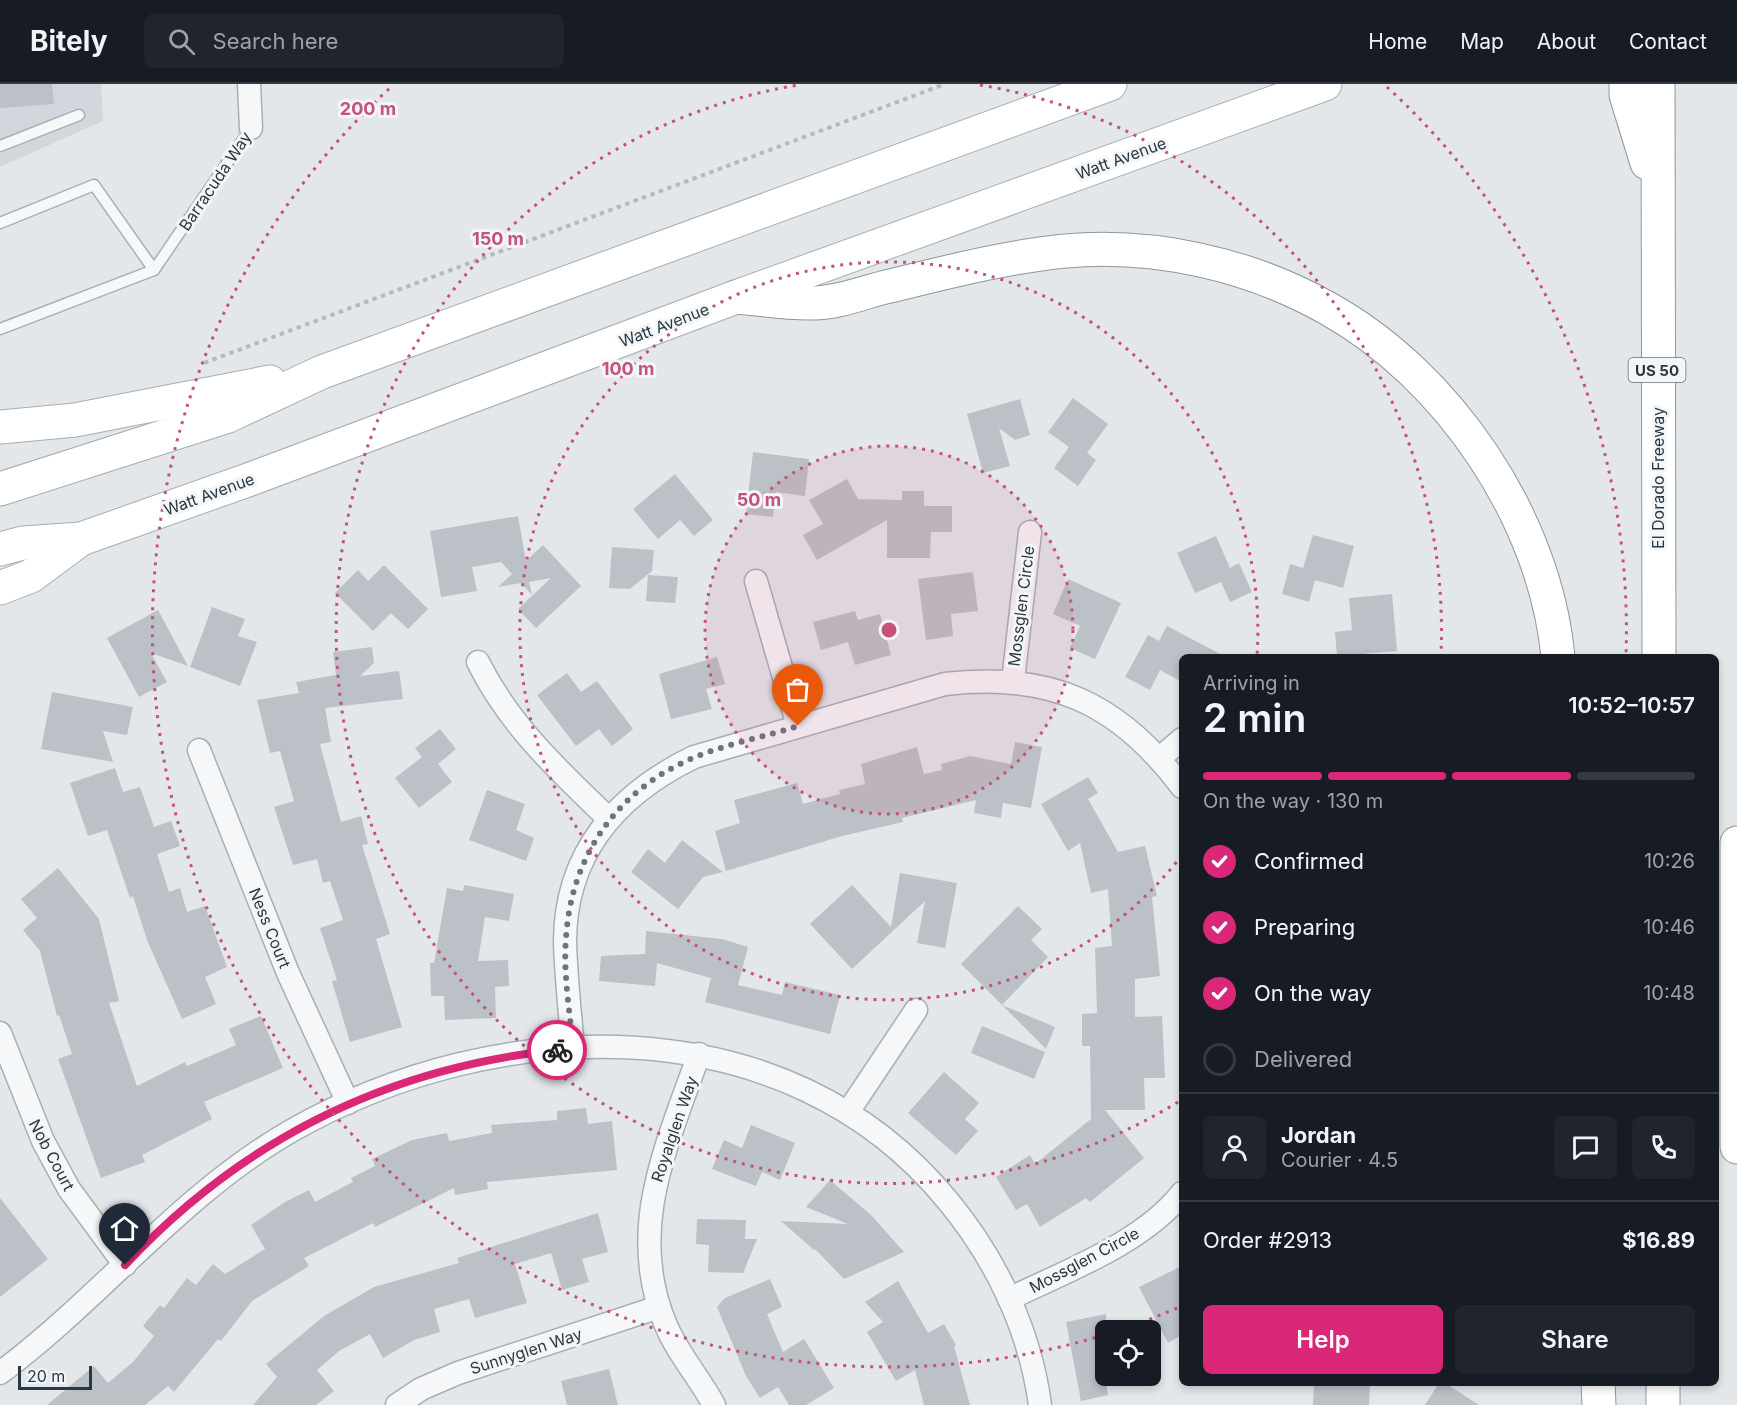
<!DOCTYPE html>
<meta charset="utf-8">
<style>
body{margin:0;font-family:Inter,sans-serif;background:#20242c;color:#f1f3f6;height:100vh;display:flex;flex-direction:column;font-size:22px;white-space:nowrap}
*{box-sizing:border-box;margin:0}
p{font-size:20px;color:#9ea1a6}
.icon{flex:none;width:33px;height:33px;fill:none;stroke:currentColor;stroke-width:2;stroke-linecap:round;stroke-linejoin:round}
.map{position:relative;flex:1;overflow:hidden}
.details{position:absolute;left:1179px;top:570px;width:540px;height:732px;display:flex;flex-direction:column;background:#171b24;border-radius:9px;box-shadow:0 3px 9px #0003}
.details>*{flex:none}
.controls{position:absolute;left:1095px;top:1236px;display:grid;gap:12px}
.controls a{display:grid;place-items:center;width:66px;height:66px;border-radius:9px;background:#171b24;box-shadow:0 3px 9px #0003;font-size:30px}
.scale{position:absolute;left:18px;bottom:15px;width:74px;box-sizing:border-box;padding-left:6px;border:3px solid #2c3841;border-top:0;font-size:16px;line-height:21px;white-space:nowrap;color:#2c3841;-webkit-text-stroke:4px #f3f6f8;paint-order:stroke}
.pin{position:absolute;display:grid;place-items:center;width:51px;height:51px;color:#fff;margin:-62px -26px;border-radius:50% 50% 50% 0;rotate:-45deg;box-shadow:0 0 6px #0007}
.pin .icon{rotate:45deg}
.courier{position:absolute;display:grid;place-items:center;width:60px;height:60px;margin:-30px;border:4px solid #db2777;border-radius:50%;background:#fff;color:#222;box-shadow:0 2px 8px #0007}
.summary em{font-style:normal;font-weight:600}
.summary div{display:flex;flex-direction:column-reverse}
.summary{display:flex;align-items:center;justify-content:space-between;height:102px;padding:0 24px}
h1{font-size:39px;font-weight:600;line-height:45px}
.bar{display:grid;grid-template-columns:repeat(4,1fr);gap:9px 6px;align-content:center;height:72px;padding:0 24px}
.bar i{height:8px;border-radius:4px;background:#363941}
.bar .selected{background:#db2777}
.bar p{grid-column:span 4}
.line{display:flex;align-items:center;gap:15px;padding:0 24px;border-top:2px solid #363941}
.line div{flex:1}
.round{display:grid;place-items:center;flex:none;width:63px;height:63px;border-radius:9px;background:#20242c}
ol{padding:0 24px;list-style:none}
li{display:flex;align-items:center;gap:18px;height:66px}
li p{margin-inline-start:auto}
li .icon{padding:6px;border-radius:50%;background:#db2777;color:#fff;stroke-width:4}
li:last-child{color:#9ea1a6}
li i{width:33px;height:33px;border:3px solid #363941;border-radius:50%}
.primary-button{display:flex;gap:12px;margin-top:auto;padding:12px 24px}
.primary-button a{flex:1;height:69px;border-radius:9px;background:#db2777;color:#fff;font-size:24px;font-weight:600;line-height:69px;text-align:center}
.primary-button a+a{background:#20242c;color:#f1f3f6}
header{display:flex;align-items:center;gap:36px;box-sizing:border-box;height:84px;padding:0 30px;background:#171b24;border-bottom:2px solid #363941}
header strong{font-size:28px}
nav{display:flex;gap:33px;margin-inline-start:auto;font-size:21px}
.search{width:420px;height:54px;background:#20242c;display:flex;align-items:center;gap:15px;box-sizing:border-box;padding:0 21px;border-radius:9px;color:#9ea1a6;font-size:22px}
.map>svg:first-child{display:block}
.built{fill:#d1d7dc}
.building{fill:#bbc1c7}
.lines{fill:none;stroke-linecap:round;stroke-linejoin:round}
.lane-casing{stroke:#a8afb4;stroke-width:13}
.street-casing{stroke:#a8afb4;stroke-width:25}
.primary-casing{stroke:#a3aeb5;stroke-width:35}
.highway-casing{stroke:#8c97a0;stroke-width:35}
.path{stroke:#b5babe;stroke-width:4;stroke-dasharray:4.5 4.5;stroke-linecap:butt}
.lane{stroke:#f6f7f9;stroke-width:10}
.street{stroke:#f6f7f9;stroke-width:22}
.primary{stroke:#fff;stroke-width:33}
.highway{stroke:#fff;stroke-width:33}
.done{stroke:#6c757c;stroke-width:6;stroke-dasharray:0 10.8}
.route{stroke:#db2777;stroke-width:8}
.ring{fill:none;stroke:#c55279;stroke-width:3;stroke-dasharray:3 6}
.labels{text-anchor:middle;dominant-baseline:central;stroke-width:6;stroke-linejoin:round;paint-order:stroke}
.shield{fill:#f3f6f8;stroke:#687178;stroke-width:1.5}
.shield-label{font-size:15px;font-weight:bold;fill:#2c3841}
.street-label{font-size:16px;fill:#2c3841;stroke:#f3f6f8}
.centre{fill:#c55279;stroke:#f3f6f8;stroke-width:3}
.ring-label{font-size:18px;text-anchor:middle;font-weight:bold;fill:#c55279;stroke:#f3f6f8;stroke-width:6;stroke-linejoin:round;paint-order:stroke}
</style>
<header>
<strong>Bitely</strong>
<div class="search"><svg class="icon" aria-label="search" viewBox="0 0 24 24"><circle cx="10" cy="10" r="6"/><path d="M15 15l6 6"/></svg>Search here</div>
<nav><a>Home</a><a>Map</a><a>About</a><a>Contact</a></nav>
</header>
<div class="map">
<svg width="1737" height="1321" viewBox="0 0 1737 1321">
<rect width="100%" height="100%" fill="#e3e7ea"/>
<polygon class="built" points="0,0 101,0 103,37 0,83"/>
<g class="building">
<polygon points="0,0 52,0 54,20 0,24"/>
<polygon points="1073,314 1108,340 1087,369 1096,376 1078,402 1054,384 1069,363 1048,348"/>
<polygon points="1020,315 1030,351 1015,356 999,344 1010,382 983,389 967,330"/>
<polygon points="753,368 809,375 805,412 776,408 773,433 746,430"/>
<polygon points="675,390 713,436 694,452 680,436 658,455 633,425"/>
<polygon points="847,395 858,415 902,416 902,407 924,407 924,422 952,422 952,448 931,448 930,474 887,474 887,436 817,476 803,451 823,440 809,416"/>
<polygon points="518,432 526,477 543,461 581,502 536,544 518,525 551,494 529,498 532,511 521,499 498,503 512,490 501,478 472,483 477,507 441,513 430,447"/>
<polygon points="1313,451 1354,462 1343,504 1315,496 1309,518 1282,510 1290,480 1303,484"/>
<polygon points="1216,452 1230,484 1239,479 1252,508 1230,518 1221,498 1195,509 1177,469"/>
<polygon points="612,463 654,466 652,487 630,505 609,504"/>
<polygon points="384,481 428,525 408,545 391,529 373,547 335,509 358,486 368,497"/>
<polygon points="973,488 978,527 951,530 953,552 926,556 918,495"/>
<polygon points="648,491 678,493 675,519 646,517"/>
<polygon points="1068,495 1121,519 1095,575 1070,564 1080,542 1053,530"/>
<polygon points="1392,510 1397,567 1337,572 1335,548 1352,546 1349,514"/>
<polygon points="212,523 245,535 238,552 257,558 240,602 190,583"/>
<polygon points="158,526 188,582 151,569 167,598 139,613 107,554"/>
<polygon points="855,527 858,536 880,530 891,571 855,581 848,558 821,566 813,538"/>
<polygon points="1167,542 1226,573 1182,573 1182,598 1160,586 1150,606 1125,593 1148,551 1159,557"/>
<polygon points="372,563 374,579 360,592 399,587 403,615 325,624 331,658 320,660 341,738 361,732 368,760 362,761 390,850 376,855 402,943 350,958 332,897 337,896 320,844 343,836 330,797 323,799 317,775 293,781 274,723 294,717 280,667 270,669 257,616 299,609 296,598 336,591 333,568"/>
<polygon points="717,573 725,600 706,605 712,625 671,635 659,590"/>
<polygon points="567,589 581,608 597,597 633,645 612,662 599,645 576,662 537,611"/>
<polygon points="52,608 133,623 127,651 103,647 113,678 41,665"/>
<polygon points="440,645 456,665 438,680 452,698 419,724 395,694 422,673 415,664"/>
<polygon points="1015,658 1042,663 1031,724 1003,719 1001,734 974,729 976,716 902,734 903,738 842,752 726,787 715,747 740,739 734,716 797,699 803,720 840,710 839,706 865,700 861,680 917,663 924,690 942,686 941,680 970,672 1011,680"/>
<polygon points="115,684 123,708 140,703 154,743 171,737 180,762 157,770 169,808 180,804 187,828 205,822 227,883 205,893 216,920 182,935 147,856 133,812 130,814 107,746 88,752 70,699"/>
<polygon points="1088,693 1098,709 1088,715 1118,768 1145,762 1157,812 1152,813 1160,892 1135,895 1135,933 1162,932 1165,994 1144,994 1145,1026 1105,1026 1144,1074 1090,1118 1086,1114 1040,1143 1027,1120 1016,1126 996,1093 1030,1071 1035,1080 1091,1035 1090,962 1082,962 1082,930 1097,929 1095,864 1112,862 1108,805 1091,809 1080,759 1068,767 1041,720"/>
<polygon points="487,706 525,720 516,746 534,754 526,777 469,756"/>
<polygon points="682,756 723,788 703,793 678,825 631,788 648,765 665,779"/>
<polygon points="58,784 99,835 119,917 109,919 137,1002 185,978 187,982 236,961 229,945 261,932 283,984 204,1018 212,1035 142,1071 145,1078 101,1094 58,975 72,970 59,931 57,932 40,867 23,846 37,834 21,815"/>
<polygon points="900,789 957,799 945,864 917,859 925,817 852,885 810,840 852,801 891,843"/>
<polygon points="464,801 514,810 509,837 485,833 478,877 508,876 509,902 495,903 496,934 445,936 444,912 431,912 430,879 434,879 447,804 463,807"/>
<polygon points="1018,822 1042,845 1031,856 1048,873 1002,921 961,880"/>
<polygon points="646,847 722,855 748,863 738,901 782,911 785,898 840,911 830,950 705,918 711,894 657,879 655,902 599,897 601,872 645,870"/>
<polygon points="1002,921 1055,943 1046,965"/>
<polygon points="982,942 1045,968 1034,995 971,969"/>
<polygon points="944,988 979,1019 965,1035 978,1047 956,1071 908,1029"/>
<polygon points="586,1024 588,1040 612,1037 617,1086 487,1098 488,1105 455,1111 454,1104 375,1143 373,1139 304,1174 309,1182 252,1217 221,1257 218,1255 174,1308 168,1302 145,1321 47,1321 94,1282 108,1299 133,1278 154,1252 143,1242 160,1221 164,1224 187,1194 196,1201 213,1180 225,1190 265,1165 251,1141 285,1118 309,1106 315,1118 353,1098 351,1094 375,1082 372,1075 412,1056 447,1049 449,1057 492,1049 491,1041 557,1036 557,1027"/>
<polygon points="751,1041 795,1059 780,1096 762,1088 756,1102 712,1085 724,1056 742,1064"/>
<polygon points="830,1096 871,1131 904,1168 844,1195 815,1165 814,1166 781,1137 848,1140 806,1123"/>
<polygon points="0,1114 48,1175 0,1213"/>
<polygon points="598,1129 608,1168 582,1175 589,1198 562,1206 551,1169 515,1180 527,1219 475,1234 469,1215 434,1225 440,1248 414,1256 383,1274 370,1250 339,1267 317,1286 334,1307 316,1321 253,1321 277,1293 266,1280 324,1232 374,1203 459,1179 457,1174"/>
<polygon points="697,1135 746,1136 745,1155 757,1155 743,1189 708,1188 709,1161 696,1160"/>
<polygon points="1182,1182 1182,1251 1168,1259 1139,1203"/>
<polygon points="770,1195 782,1223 767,1230 783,1268 804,1255 834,1304 806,1321 789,1321 778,1303 760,1314 746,1292 717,1223 725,1214"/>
<polygon points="898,1197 928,1249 944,1240 956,1261 954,1262 970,1321 924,1321 915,1286 896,1297 867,1248 883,1238 865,1218"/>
<polygon points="1106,1230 1106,1298 1108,1311 1081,1317 1066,1238"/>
<polygon points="609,1285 618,1321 567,1321 561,1297"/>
<polygon points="1314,1299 1370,1301 1369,1321 1313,1321"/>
<polygon points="1439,1299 1445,1299 1479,1321 1425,1321"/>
</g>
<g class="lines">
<defs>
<g id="lane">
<polyline points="0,62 79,31"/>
<polyline points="0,139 94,101 154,186"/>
<polyline points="0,245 154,186 251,44"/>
</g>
<g id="street">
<polyline points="249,0 251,44"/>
<polyline points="756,497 798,642"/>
<path d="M 478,578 C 509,641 559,687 609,735"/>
<polyline points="1013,597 1030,448"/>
<polyline points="199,666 288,889 348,1019"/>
<polyline points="1160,674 1182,655"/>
<polyline points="0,949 43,1057 69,1105 125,1181"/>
<path d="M 573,964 C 570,929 566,893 565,858 C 565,769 618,710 694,673 L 945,600 C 1050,588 1118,618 1182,703"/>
<path d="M 699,970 C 668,1059 626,1144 665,1239 C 677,1269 699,1293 714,1321"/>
<polyline points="848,1028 916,926"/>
<path d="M 1009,1215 C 1066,1187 1143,1159 1182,1109"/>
<path d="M 0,1289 C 102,1213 180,1111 291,1047 C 498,929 787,920 948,1117 C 996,1175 1030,1246 1040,1321"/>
<polyline points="397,1321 421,1305 458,1289 659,1223"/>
</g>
<g id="primary">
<polyline points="0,343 75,336 270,298"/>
<polyline points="0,405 228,332 322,288 1110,0"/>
<polyline points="0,465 23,459 81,455 248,396 736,213 1325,0"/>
<polyline points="0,504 31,492 81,455"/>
</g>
<g id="highway">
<polyline points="1626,0 1626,11 1647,79"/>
<polyline points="1658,0 1659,573"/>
<path d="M 736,213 C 762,215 788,220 814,219 C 839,219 867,207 890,202 C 948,188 1005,173 1065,167 C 1153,159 1249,180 1327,224 C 1448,291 1545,434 1558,573"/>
<polyline points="1737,759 1737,1063"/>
<polyline points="1598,1299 1599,1321"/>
<polyline points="1663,1299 1663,1321"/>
</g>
</defs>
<use href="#lane" class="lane-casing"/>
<use href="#street" class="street-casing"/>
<use href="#primary" class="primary-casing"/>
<use href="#highway" class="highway-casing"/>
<polyline class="path" points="204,279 945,0"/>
<use href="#lane" class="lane"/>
<use href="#street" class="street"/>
<use href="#primary" class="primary"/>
<use href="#highway" class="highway"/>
</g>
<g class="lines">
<path class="done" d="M 557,966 L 573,964 C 570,928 563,890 566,854 C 571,772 617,706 693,674 C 726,660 764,653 798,642"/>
<path class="route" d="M 125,1181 C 242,1056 387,984 557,966"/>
</g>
<circle cx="889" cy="546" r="184" fill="#c55279" fill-opacity=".12"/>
<g class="ring">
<circle cx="889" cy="546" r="184"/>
<path d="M1182 771A369 369 0 1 1 1257 572"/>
<path d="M1178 1018A553 553 0 1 1 798 1M980 1A553 553 0 0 1 1441 570"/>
<path d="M1177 1224A737 737 0 0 1 1123 1245M1104 1251A737 737 0 0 1 391 3M1387 3A737 737 0 0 1 1626 572"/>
</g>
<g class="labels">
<rect class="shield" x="1628.5" y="274" width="57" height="24" rx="4.5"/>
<g class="shield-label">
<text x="1657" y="286">US 50</text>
</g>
<g class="street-label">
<text transform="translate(1121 74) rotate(-20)">Watt Avenue</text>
<text transform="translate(215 97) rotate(-56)">Barracuda Way</text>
<text transform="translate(664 241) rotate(-21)">Watt Avenue</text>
<text transform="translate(1658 394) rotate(-90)">El Dorado Freeway</text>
<text transform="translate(209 410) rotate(-20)">Watt Avenue</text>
<text transform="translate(1021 522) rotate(-83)">Mossglen Circle</text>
<text transform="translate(270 844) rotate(68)">Ness Court</text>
<text transform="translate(674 1045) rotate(-71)">Royalglen Way</text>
<text transform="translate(52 1071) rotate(62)">Nob Court</text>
<text transform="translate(1084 1176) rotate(-28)">Mossglen Circle</text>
<text transform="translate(526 1267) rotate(-18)">Sunnyglen Way</text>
</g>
</g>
<circle cx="889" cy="546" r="9" class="centre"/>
<g class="ring-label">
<text x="368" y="31">200 m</text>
<text x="498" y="161">150 m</text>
<text x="628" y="291">100 m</text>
<text x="759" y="422">50 m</text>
</g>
</svg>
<div class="controls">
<a><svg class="icon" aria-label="locate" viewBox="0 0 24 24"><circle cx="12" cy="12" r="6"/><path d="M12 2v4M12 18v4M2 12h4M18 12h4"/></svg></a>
</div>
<div class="scale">20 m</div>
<div class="pin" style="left:798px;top:642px;background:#ea580c"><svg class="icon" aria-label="bag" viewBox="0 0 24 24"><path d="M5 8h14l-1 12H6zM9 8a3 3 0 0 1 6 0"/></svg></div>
<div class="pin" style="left:125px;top:1181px;background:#1f2937"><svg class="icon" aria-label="home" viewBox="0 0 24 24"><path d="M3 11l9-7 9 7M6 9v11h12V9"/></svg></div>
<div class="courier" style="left:557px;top:966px"><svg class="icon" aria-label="bike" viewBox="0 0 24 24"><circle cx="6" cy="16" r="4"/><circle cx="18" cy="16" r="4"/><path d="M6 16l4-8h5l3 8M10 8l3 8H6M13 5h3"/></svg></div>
<section class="details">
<div class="summary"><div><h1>2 min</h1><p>Arriving in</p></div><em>10:52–10:57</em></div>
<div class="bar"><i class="selected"></i><i class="selected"></i><i class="selected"></i><i></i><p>On the way · 130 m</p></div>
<ol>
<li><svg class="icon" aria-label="check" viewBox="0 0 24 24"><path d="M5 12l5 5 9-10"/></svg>Confirmed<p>10:26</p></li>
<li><svg class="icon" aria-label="check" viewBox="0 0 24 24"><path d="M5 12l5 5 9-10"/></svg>Preparing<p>10:46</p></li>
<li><svg class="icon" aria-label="check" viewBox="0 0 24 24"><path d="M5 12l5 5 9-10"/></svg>On the way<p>10:48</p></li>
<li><i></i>Delivered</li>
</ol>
<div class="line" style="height:108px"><a class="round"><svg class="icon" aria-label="person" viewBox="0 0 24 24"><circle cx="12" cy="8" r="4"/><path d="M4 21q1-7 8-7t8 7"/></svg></a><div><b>Jordan</b><p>Courier · 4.5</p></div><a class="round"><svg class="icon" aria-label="chat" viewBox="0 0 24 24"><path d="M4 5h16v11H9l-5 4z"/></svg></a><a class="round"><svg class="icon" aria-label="phone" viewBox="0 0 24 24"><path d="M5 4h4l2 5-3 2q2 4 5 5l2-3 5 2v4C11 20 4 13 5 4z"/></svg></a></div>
<div class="line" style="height:78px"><div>Order #2913</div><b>$16.89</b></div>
<div class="primary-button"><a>Help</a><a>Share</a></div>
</section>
</div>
